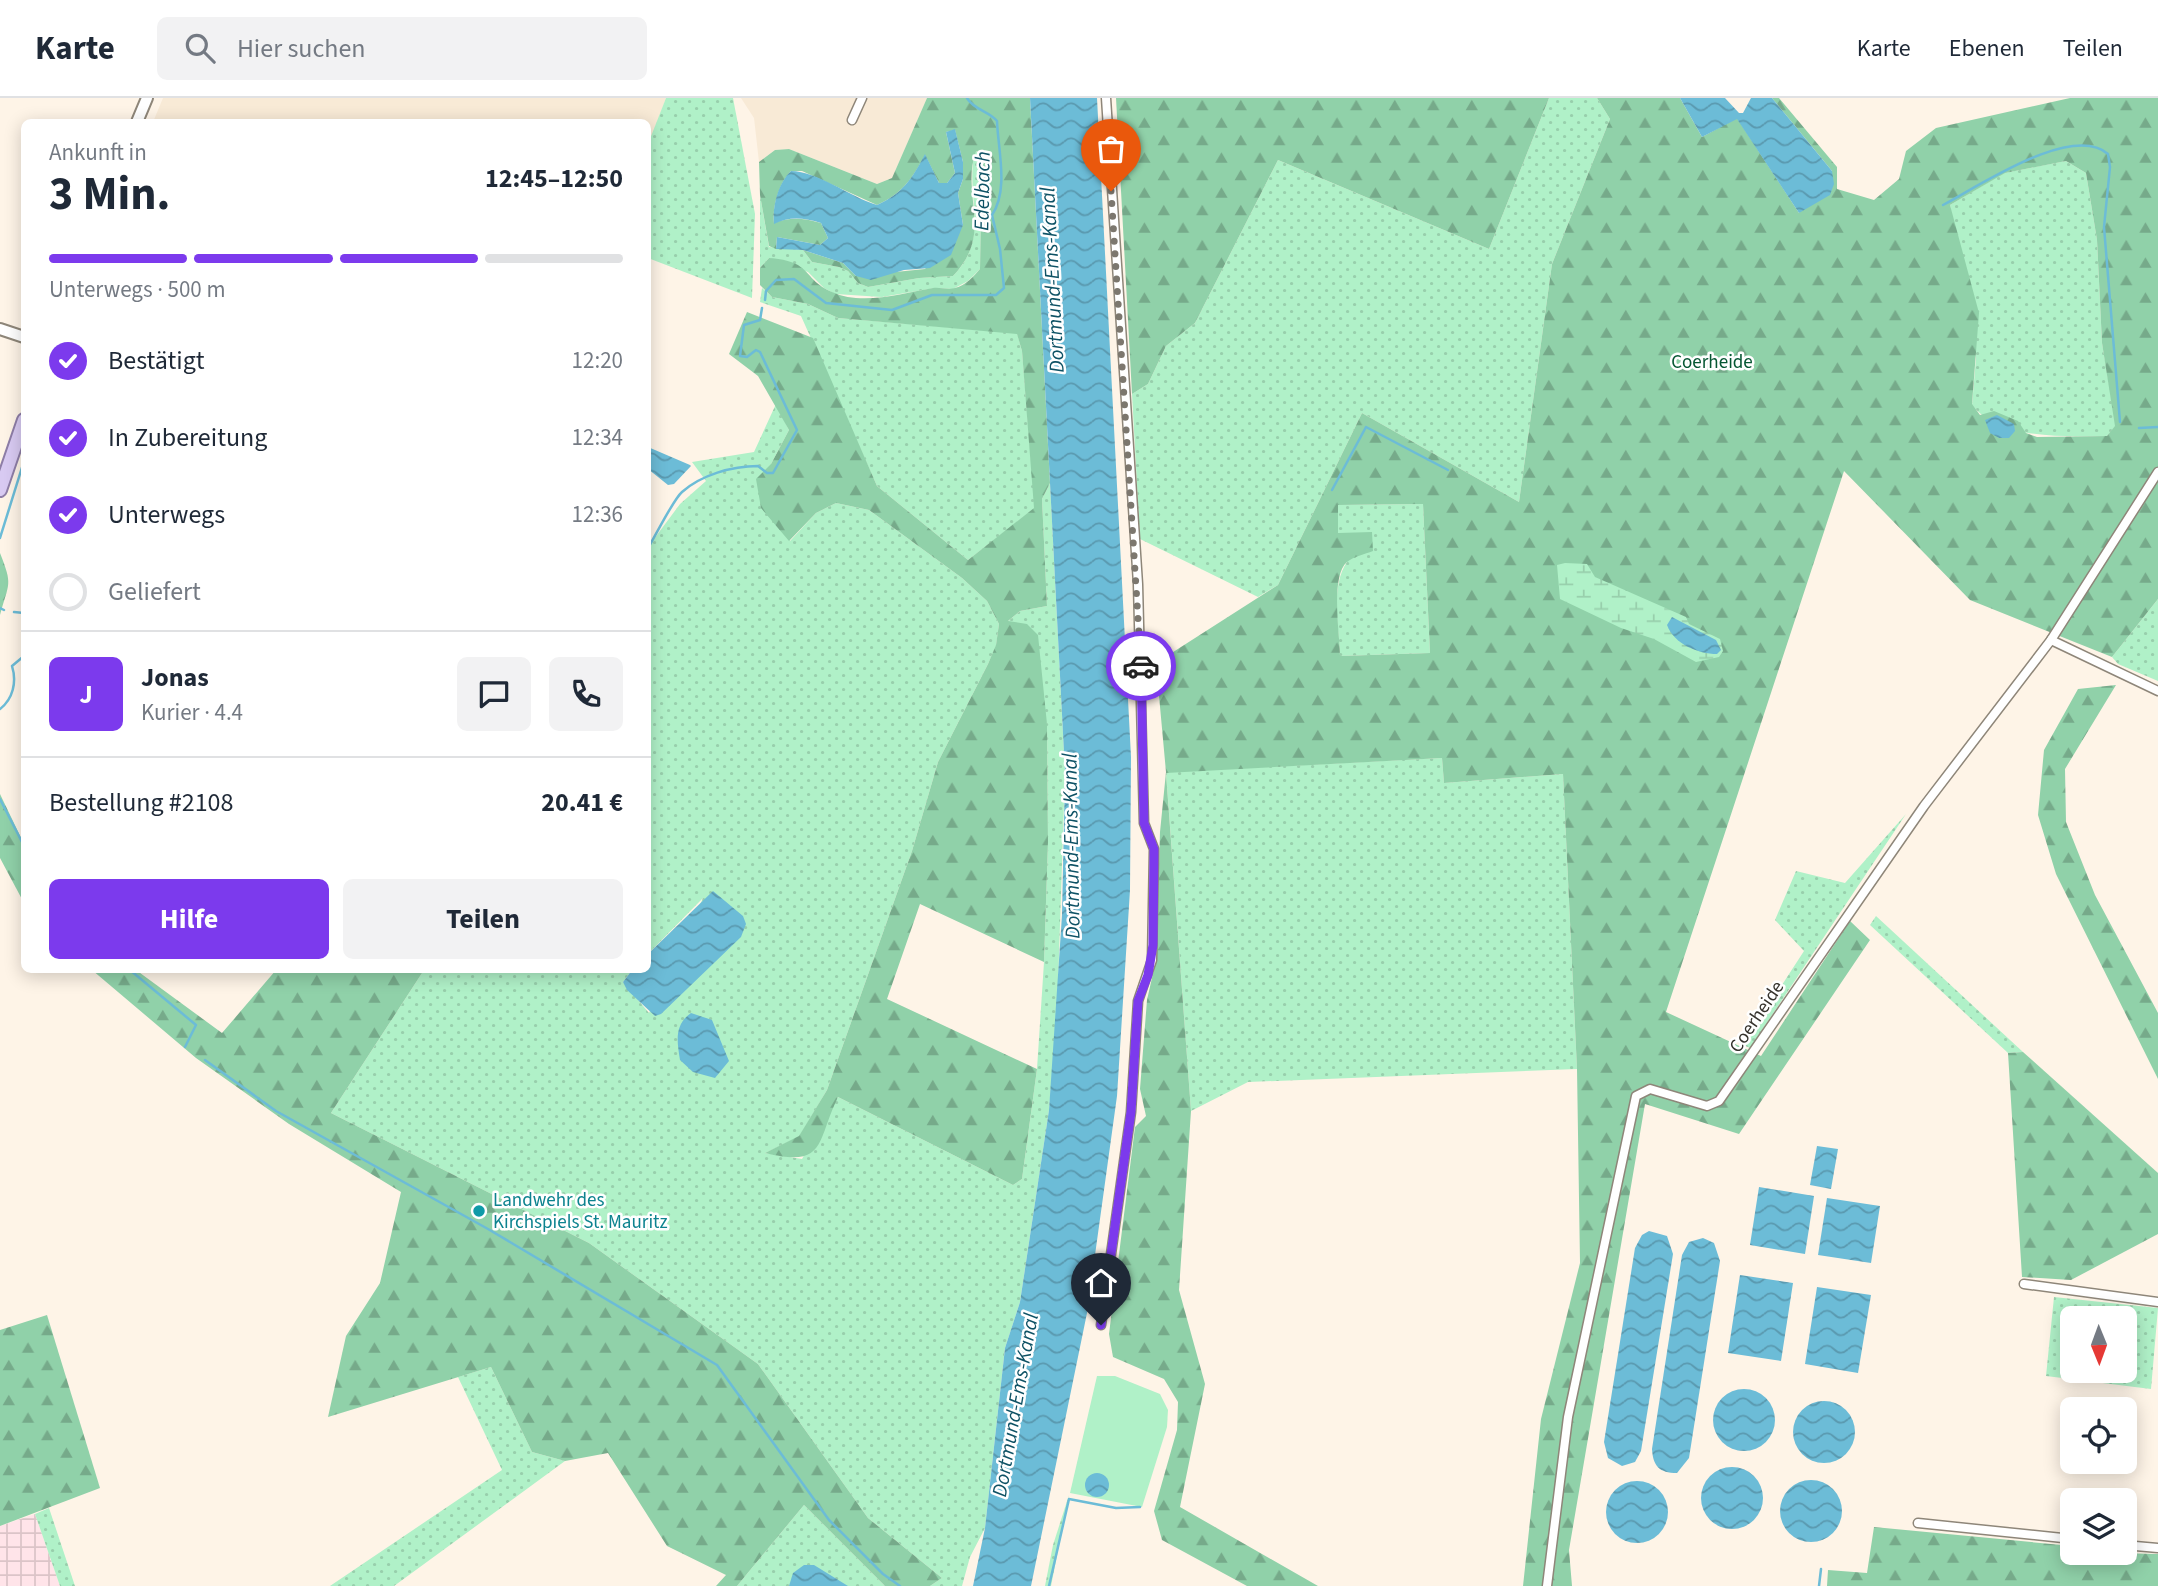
<!DOCTYPE html>
<html lang="de">
<meta charset="utf-8">
<style>
body{margin:0;font-family:"Source Sans 3",sans-serif;background:#f2f2f3;color:#1f2937;height:100vh;display:flex;flex-direction:column;font-size:26px;white-space:nowrap}
*{box-sizing:border-box;margin:0}
p{font-size:23px;color:#747a83}
.icon{flex:none;width:38px;height:38px;fill:none;stroke:currentColor;stroke-width:2;stroke-linecap:round;stroke-linejoin:round}
.map{position:relative;flex:1;overflow:hidden}
.drawer{position:absolute;left:21px;top:21px;width:630px;height:854px;display:flex;flex-direction:column;background:#fff;border-radius:10px;box-shadow:0 4px 18px #0003}
.drawer>*{flex:none}
.needle{width:46px;rotate:179deg}
.tools{position:absolute;left:2060px;top:1208px;display:grid;gap:14px}
.tools a{display:grid;place-items:center;width:77px;height:77px;border-radius:10px;background:#fff;box-shadow:0 4px 18px #0003;font-size:35px}
.pin{position:absolute;display:grid;place-items:center;width:60px;height:60px;color:#fff;margin:-72px -30px;border-radius:50% 50% 50% 0;rotate:-45deg;box-shadow:0 0 7px #0007}
.pin .icon{rotate:45deg}
.courier{position:absolute;display:grid;place-items:center;width:70px;height:70px;margin:-35px;border:5px solid #7c3aed;border-radius:50%;background:#fff;color:#222;box-shadow:0 2px 9px #0007}
.headline em{font-style:normal;font-weight:700}
.headline div{display:flex;flex-direction:column-reverse}
.headline{display:flex;align-items:center;justify-content:space-between;height:119px;padding:0 28px}
h1{font-size:46px;font-weight:700;line-height:52px}
.bar{display:grid;grid-template-columns:repeat(4,1fr);gap:10px 7px;align-content:center;height:84px;padding:0 28px}
.bar i{height:9px;border-radius:5px;background:#e0e1e3}
.bar .selected{background:#7c3aed}
.bar p{grid-column:span 4}
.line{display:flex;align-items:center;gap:18px;padding:0 28px;border-top:2px solid #e0e1e3}
.line div{flex:1}
.round{display:grid;place-items:center;flex:none;width:74px;height:74px;border-radius:10px;background:#f2f2f3}
ol{padding:0 28px;list-style:none}
li{display:flex;align-items:center;gap:21px;height:77px}
li p{margin-inline-start:auto}
li .icon{padding:7px;border-radius:50%;background:#7c3aed;color:#fff;stroke-width:4}
li:last-child{color:#747a83}
li i{width:38px;height:38px;border:4px solid #e0e1e3;border-radius:50%}
.primary-button{display:flex;gap:14px;margin-top:auto;padding:14px 28px}
.primary-button a{flex:1;height:80px;border-radius:10px;background:#7c3aed;color:#fff;font-size:28px;font-weight:700;line-height:80px;text-align:center}
.primary-button a+a{background:#f2f2f3;color:#1f2937}
header{display:flex;align-items:center;gap:42px;box-sizing:border-box;height:98px;padding:0 35px;background:#fff;border-bottom:2px solid #e0e1e3}
header strong{font-size:33px}
nav{display:flex;gap:38px;margin-inline-start:auto;font-size:24px}
.search{width:490px;height:63px;background:#f2f2f3;display:flex;align-items:center;gap:18px;box-sizing:border-box;padding:0 24px;border-radius:10px;color:#747a83;font-size:26px}
.map>svg:first-child{display:block}
.built{fill:#f8ead6}
.industrial{fill:url(#industrial-grid)}
.grass{fill:url(#grass-dots);fill-rule:evenodd}
.forest{fill:url(#forest-firs);fill-rule:evenodd}
.wetland{fill:url(#wetland-marsh)}
.garden{fill:#b0f1c8}
.water{fill:url(#water-waves)}
.lines{fill:none;stroke-linecap:round;stroke-linejoin:round}
.stream{stroke:#6cbcd7;stroke-width:2.5}
.street-casing{stroke:#8e8679;stroke-width:11}
.secondary-casing{stroke:#8e8679;stroke-width:14}
.primary-casing{stroke:#8e7ea7;stroke-width:16}
.street{stroke:#fff;stroke-width:8}
.secondary{stroke:#fff;stroke-width:10}
.primary{stroke:#d8caf2;stroke-width:12}
.done{stroke:#7c776e;stroke-width:7;stroke-dasharray:0 12.6}
.route{stroke:#7c3aed;stroke-width:9}
.culture-dot{fill:#0f9aa8;stroke:#fff;stroke-width:2.5}
.labels{text-anchor:middle;dominant-baseline:central;stroke-width:5;stroke-linejoin:round;paint-order:stroke}
.park-label{font-size:19px;fill:#065733;stroke:#fff}
.street-label{font-size:19px;fill:#36332d;stroke:#fff}
.culture-label{font-size:19px;fill:#0d838f;stroke:#fff;text-anchor:start}
.water-label{font-size:21px;font-style:italic;fill:#0e5265;stroke:#fff}
</style>
<header>
<strong>Karte</strong>
<div class="search"><svg class="icon" aria-label="search" viewBox="0 0 24 24"><circle cx="10" cy="10" r="6"/><path d="M15 15l6 6"/></svg>Hier suchen</div>
<nav><a>Karte</a><a>Ebenen</a><a>Teilen</a></nav>
</header>
<div class="map">
<svg width="2158" height="1488" viewBox="0 0 2158 1488">
<defs>
<pattern id="industrial-grid" width="8" height="8" patternUnits="userSpaceOnUse" patternTransform="scale(1.75)"><rect width="8" height="8" fill="#ffe4e9"/><path d="M0 4h8M4 0v8" fill="none" stroke="#dbc4c8"/></pattern>
<pattern id="grass-dots" width="8" height="8" patternUnits="userSpaceOnUse" patternTransform="scale(1.75)"><rect width="8" height="8" fill="#b0f1c8"/><path d="M2 2h.1M6 6h.1" fill="none" stroke="#98cfac" stroke-width="1.8" stroke-linecap="round"/></pattern>
<pattern id="forest-firs" width="22" height="20" patternUnits="userSpaceOnUse" patternTransform="scale(1.75)"><rect width="22" height="20" fill="#90d1a9"/><path d="M5 1l3.5 6h-7zM16 11l3.5 6h-7z" fill="#76aa8a"/></pattern>
<pattern id="wetland-marsh" width="20" height="14" patternUnits="userSpaceOnUse" patternTransform="scale(1.75)"><rect width="20" height="14" fill="#b0f1c8"/><path d="M1 5h8M5 5V1M11 12h8M15 12V8" fill="none" stroke="#98cfac"/></pattern>
<pattern id="water-waves" width="16" height="10" patternUnits="userSpaceOnUse" patternTransform="scale(1.75)"><rect width="16" height="10" fill="#6cbcd7"/><path d="M0 5q4-4 8 0t8 0" fill="none" stroke="#5a99af"/></pattern>
</defs>
<rect width="100%" height="100%" fill="#fef4e7"/>
<g class="built">
<polygon points="163,0 666,0 649,46 648,24 153,24"/>
<polygon points="741,0 927,0 892,80 877,86 789,51 775,52 759,64 754,20"/>
</g>
<polygon class="industrial" points="35,1416 60,1488 0,1488 0,1428"/>
<g class="grass">
<polygon points="666,0 733,0 755,116 752,200 648,160 648,46"/>
<polygon points="1549,0 1597,0 1610,21 1552,166 1519,404 1362,315 1278,487 1258,499 1140,441 1132,296 1148,286 1166,248 1195,225 1278,62 1489,151"/>
<path d="M 975,53 L 982,55 L 980,171 L 968,183 L 953,191 L 935,190 L 882,199 L 835,196 L 824,190 L 808,174 L 769,160 L 760,170 L 760,97 L 769,149 L 803,152 L 812,164 L 839,169 L 848,173 L 858,185 L 868,189 L 919,180 L 953,178 C 992,138 964,99 975,53 Z"/>
<path d="M 2066,63 L 2086,75 L 2097,142 L 2102,245 L 2116,328 L 2107,338 C 2066,338 2001,343 1972,307 L 1976,260 L 1950,107 L 2004,75 Z"/>
<polygon points="762,190 772,199 808,206 838,220 1017,235 1022,253 1035,410 968,462 877,388 801,218 760,204"/>
<polygon points="776,306 789,332 771,366 790,443 816,415 836,405 869,412 962,480 987,503 999,526 996,548 988,566 938,664 912,753 827,992 799,1039 765,1055 802,1061 838,999 1013,1087 1022,1081 1037,971 1044,864 1048,744 1047,626 1007,524 1020,513 1047,508 1042,401 1050,385 1065,674 1057,918 1049,1012 1020,1204 1005,1250 985,1430 970,1459 962,1488 930,1488 942,1480 868,1420 758,1266 589,1145 331,1015 424,872 632,872 623,884 649,915 703,800 648,856 648,449 680,406 706,383 692,364 754,354"/>
<path d="M 1423,406 L 1430,555 L 1340,558 C 1339,529 1330,489 1347,464 L 1338,435 L 1338,407 Z"/>
<polygon points="2158,501 2158,583 2118,566 2112,559"/>
<polygon points="1442,660 1444,685 1563,676 1577,971 1248,984 1191,1013 1166,674"/>
<polygon points="1906,716 1750,950 1743,947 1804,853 1775,822 1796,773 1845,785"/>
<polygon points="1876,818 2023,954 2008,955 1870,827"/>
<path d="M 2054,1199 L 2158,1210 L 2151,1291 L 2046,1278 ZM 2072,1220 L 2124,1220 L 2124,1272 L 2072,1272 Z"/>
<polygon points="491,1269 532,1354 565,1363 394,1488 330,1488 502,1372 458,1279"/>
<polygon points="1069,1397 1051,1488 1045,1488 1053,1447"/>
<polygon points="804,1407 885,1488 737,1488"/>
<polygon points="49,1410 75,1488 60,1488 35,1416"/>
</g>
<g class="forest">
<path d="M 927,0 L 1030,0 L 1050,385 L 1042,401 L 1047,508 L 1020,513 L 1008,523 L 1027,526 L 1038,537 L 1047,626 L 1048,744 L 1044,864 L 920,806 L 887,901 L 1037,971 L 1022,1081 L 1013,1087 L 838,999 C 816,1044 827,1070 765,1055 L 799,1038 L 827,992 L 912,753 L 938,664 L 988,566 L 996,547 L 999,526 L 987,503 L 962,480 L 869,412 L 836,405 L 816,415 L 789,443 L 761,410 L 756,381 L 771,366 L 789,332 L 758,278 L 729,256 L 747,214 L 813,240 L 877,388 L 968,462 L 1034,410 L 1022,253 L 1017,236 L 838,220 L 808,206 L 772,199 L 760,187 L 760,170 L 769,160 C 813,163 802,181 832,194 C 862,208 903,195 933,190 C 940,189 948,192 955,190 C 966,187 973,179 980,171 L 982,55 L 976,53 C 960,98 995,134 953,178 L 919,180 L 868,189 L 858,185 L 848,173 L 839,169 L 812,164 L 803,152 L 843,165 L 856,178 L 925,171 L 963,127 L 958,95 L 963,81 L 963,64 L 955,32 L 946,34 L 955,75 L 947,85 L 939,85 L 925,57 C 912,81 903,95 877,107 L 802,73 L 791,73 C 779,85 772,109 774,125 C 790,119 803,120 821,125 L 828,140 L 820,147 L 777,139 L 776,151 L 769,148 L 760,97 L 759,64 L 775,52 L 789,51 L 877,86 L 892,80 Z"/>
<polygon points="1116,0 1549,0 1489,151 1278,62 1195,225 1166,248 1148,286 1132,296"/>
<path d="M 1597,0 L 1680,0 L 1702,39 L 1737,20 L 1799,115 L 1832,73 L 1772,0 L 1779,0 L 1837,69 L 1837,91 L 1874,102 L 1899,81 L 1906,53 L 1936,30 L 2070,0 L 2158,0 L 2158,501 L 2112,559 L 1970,502 L 1844,373 L 1666,914 L 1761,958 L 1850,823 L 1870,842 L 1739,1036 L 1645,1006 L 1569,1452 L 1572,1488 L 1523,1488 L 1541,1321 L 1580,1165 L 1577,971 L 1563,676 L 1444,685 L 1442,660 L 1166,675 L 1191,1013 L 1179,1192 L 1205,1286 L 1180,1409 L 1318,1488 L 1247,1488 L 1162,1442 L 1154,1413 L 1177,1332 L 1178,1304 L 1164,1281 L 1113,1259 L 1109,1236 L 1135,1029 L 1146,1018 L 1140,991 L 1147,902 L 1156,862 L 1160,734 L 1166,674 L 1156,565 L 1278,487 L 1362,315 L 1519,404 L 1552,166 L 1610,21 ZM 2066,63 L 2086,75 L 2097,142 L 2102,245 L 2115,328 L 2107,338 L 2037,339 L 2026,335 L 2018,323 L 1994,313 L 1980,317 L 1972,306 L 1979,215 L 1950,107 L 2005,75 ZM 1423,406 L 1430,555 L 1340,558 C 1340,538 1330,478 1347,464 C 1353,459 1365,456 1373,453 L 1372,434 L 1338,435 L 1338,407 Z"/>
<path d="M 0,455 C 13,488 9,484 0,517 Z"/>
<polygon points="2116,587 2065,671 2066,724 2095,797 2158,915 2158,981 2056,776 2038,717 2044,652 2078,591"/>
<polygon points="0,696 24,746 24,805 0,760"/>
<polygon points="92,872 136,872 222,935 276,872 424,872 331,1015 589,1145 758,1266 868,1420 942,1480 930,1488 885,1488 804,1407 737,1488 716,1488 726,1477 667,1448 608,1355 565,1363 532,1354 491,1269 328,1319 346,1238 380,1185 401,1094 289,1026 196,960"/>
<polygon points="2023,954 2158,1075 2158,1136 2071,1182 2022,1179 2008,955"/>
<polygon points="47,1217 100,1390 0,1428 0,1232"/>
<polygon points="1874,1429 2072,1448 2072,1454 2158,1456 2158,1488 1827,1488 1828,1472 1867,1475"/>
</g>
<polygon class="wetland" points="1565,465 1587,466 1595,479 1686,519 1689,526 1720,541 1723,553 1719,559 1696,564 1654,541 1621,530 1560,501 1557,467"/>
<polygon class="garden" points="1097,1278 1115,1278 1160,1296 1168,1312 1167,1329 1142,1409 1070,1395"/>
<g class="water">
<polygon points="1030,0 1097,0 1131,659 1130,792 1117,998 1087,1215 1031,1488 973,1488 985,1430 1005,1250 1020,1204 1049,1012 1062,817 1065,674"/>
<polygon points="1680,0 1725,0 1739,15 1743,15 1751,0 1772,0 1832,73 1834,86 1830,97 1799,115 1737,21 1702,39"/>
<path d="M 955,31 L 963,64 L 963,81 L 958,95 L 963,127 L 951,157 L 930,170 L 904,172 L 871,182 L 856,178 L 843,165 L 803,152 L 776,151 L 777,139 L 820,147 L 828,140 L 821,125 C 804,120 790,118 774,126 C 772,109 778,85 791,73 C 817,73 850,99 877,107 C 903,95 912,81 925,56 L 939,85 L 947,85 L 955,75 L 946,34 Z"/>
<polygon points="1997,317 2014,326 2015,333 2009,340 1999,340 1990,335 1985,322"/>
<polygon points="648,349 690,367 691,368 674,386 668,387 648,371"/>
<path d="M 1672,519 L 1716,542 L 1721,552 L 1717,556 C 1698,556 1674,546 1667,527 Z"/>
<polygon points="713,793 743,818 746,826 741,839 661,916 655,918 627,892 623,884 632,872 648,872 648,856"/>
<path d="M 691,915 L 712,922 L 729,963 L 715,980 L 693,974 L 680,962 C 677,943 674,927 691,915 Z"/>
<polygon points="1817,1048 1838,1051 1831,1091 1810,1087"/>
<polygon points="1759,1089 1814,1098 1805,1156 1750,1147"/>
<polygon points="1827,1100 1880,1108 1871,1165 1818,1157"/>
<polygon points="1649,1133 1667,1138 1673,1156 1641,1353 1635,1364 1622,1368 1608,1360 1604,1344 1635,1150 1642,1137"/>
<path d="M 1703,1140 L 1714,1145 L 1720,1163 L 1689,1360 L 1677,1375 C 1659,1375 1653,1368 1652,1351 L 1682,1157 L 1689,1144 Z"/>
<polygon points="1740,1177 1793,1185 1781,1263 1728,1255"/>
<polygon points="1817,1189 1871,1197 1858,1275 1805,1266"/>
<circle cx="1744" cy="1322" r="31"/>
<circle cx="1824" cy="1334" r="31"/>
<circle cx="1732" cy="1400" r="31"/>
<circle cx="1097" cy="1387" r="12"/>
<circle cx="1811" cy="1413" r="31"/>
<circle cx="1637" cy="1414" r="31"/>
<polygon points="804,1467 814,1467 848,1488 789,1488 793,1475"/>
</g>
<g class="lines">
<g class="stream">
<path d="M 1943,107 C 1979,88 2072,25 2108,56 L 2110,69 L 2104,129 L 2120,324"/>
<path d="M 765,202 L 766,193 L 776,182 L 794,181 L 826,205 L 892,212 L 932,197 L 996,197 L 1004,190 L 1000,151 L 992,117 C 1009,92 998,52 997,23 C 989,13 974,12 967,0"/>
<polyline points="2139,330 2158,329"/>
<polyline points="1332,392 1366,329 1448,372"/>
<polyline points="0,440 24,363"/>
<path d="M 648,450 C 656,437 673,402 682,394 C 701,377 732,368 758,368 L 767,375 L 773,375 L 797,332 L 760,254 L 756,252 L 747,259 L 740,258 L 744,227 L 760,222 L 762,210"/>
<polyline points="0,510 4,512"/>
<polyline points="14,514 24,515"/>
<path d="M 0,611 C 13,601 17,584 12,568 L 24,558"/>
<polyline points="0,701 24,748"/>
<polyline points="130,872 196,927 185,949"/>
<polyline points="205,962 276,1013 488,1131 717,1267 829,1422 883,1476 900,1488"/>
<polyline points="1049,1488 1069,1401 1116,1410 1140,1409"/>
<polyline points="1819,1488 1821,1471"/>
</g>
<defs>
<g id="street">
<polyline points="852,22 862,0"/>
<polyline points="2051,542 2158,593"/>
<polyline points="2024,1186 2158,1204"/>
<polyline points="1101,1227 1131,1014 1138,903 1152,862 1154,751 1144,725 1138,486 1106,0"/>
<polyline points="1918,1425 2072,1441"/>
<polyline points="2124,1447 2158,1450"/>
<polyline points="1547,1488 1568,1319 1636,998 1650,991 1707,1008 1719,1003 1924,708 2051,542 2158,374"/>
</g>
<g id="secondary">
<polyline points="137,24 147,0"/>
<polyline points="0,231 24,239"/>
</g>
<polyline id="primary" points="0,392 24,322"/>
</defs>
<use href="#street" class="street-casing"/>
<use href="#secondary" class="secondary-casing"/>
<use href="#primary" class="primary-casing"/>
<use href="#street" class="street"/>
<use href="#secondary" class="secondary"/>
<use href="#primary" class="primary"/>
</g>
<g class="lines">
<polyline class="done" points="1111,93 1141,568"/>
<polyline class="route" points="1101,1227 1131,1014 1138,903 1148,877 1153,847 1154,751 1144,725 1141,568"/>
</g>
<circle class="culture-dot" cx="479" cy="1113" r="7"/>
<g class="labels">
<g class="park-label">
<text x="1712" y="264">Coerheide</text>
</g>
<g class="street-label">
<text transform="translate(1757 919) rotate(-56)">Coerheide</text>
</g>
<g class="culture-label">
<text x="493" y="1102">Landwehr des<tspan x="493" dy="22">Kirchspiels St. Mauritz</tspan></text>
</g>
<g class="water-label">
<text transform="translate(982 93) rotate(-89)">Edelbach</text>
<text transform="translate(1052 182) rotate(-93)">Dortmund-Ems-Kanal</text>
<text transform="translate(1071 748) rotate(-91)">Dortmund-Ems-Kanal</text>
<text transform="translate(1015 1307) rotate(-80)">Dortmund-Ems-Kanal</text>
</g>
</g>
</svg>
<div class="tools">
<a><svg class="needle" viewBox="-14 -14 28 28"><path d="M0-13l5 13h-10z" fill="#e53935"/><path d="M0 13l5-13h-10z" fill="#747a83"/></svg></a>
<a><svg class="icon" aria-label="locate" viewBox="0 0 24 24"><circle cx="12" cy="12" r="6"/><path d="M12 2v4M12 18v4M2 12h4M18 12h4"/></svg></a>
<a><svg class="icon" aria-label="layers" viewBox="0 0 24 24"><path d="M12 4l9 5-9 5-9-5zM3 14l9 5 9-5"/></svg></a>
</div>
<div class="pin" style="left:1111px;top:93px;background:#ea580c"><svg class="icon" aria-label="bag" viewBox="0 0 24 24"><path d="M5 8h14l-1 12H6zM9 8a3 3 0 0 1 6 0"/></svg></div>
<div class="pin" style="left:1101px;top:1227px;background:#1f2937"><svg class="icon" aria-label="home" viewBox="0 0 24 24"><path d="M3 11l9-7 9 7M6 9v11h12V9"/></svg></div>
<div class="courier" style="left:1141px;top:568px"><svg class="icon" aria-label="car" viewBox="0 0 24 24"><path d="M5 17H2v-5l4-1 3-4h7l3 4 3 1v5h-3M9 17h6M6 11h13"/><circle cx="7" cy="17" r="2"/><circle cx="17" cy="17" r="2"/></svg></div>
<section class="drawer">
<div class="headline"><div><h1>3 Min.</h1><p>Ankunft in</p></div><em>12:45–12:50</em></div>
<div class="bar"><i class="selected"></i><i class="selected"></i><i class="selected"></i><i></i><p>Unterwegs · 500 m</p></div>
<ol>
<li><svg class="icon" aria-label="check" viewBox="0 0 24 24"><path d="M5 12l5 5 9-10"/></svg>Bestätigt<p>12:20</p></li>
<li><svg class="icon" aria-label="check" viewBox="0 0 24 24"><path d="M5 12l5 5 9-10"/></svg>In Zubereitung<p>12:34</p></li>
<li><svg class="icon" aria-label="check" viewBox="0 0 24 24"><path d="M5 12l5 5 9-10"/></svg>Unterwegs<p>12:36</p></li>
<li><i></i>Geliefert</li>
</ol>
<div class="line" style="height:126px"><b class="round" style="background:#7c3aed;color:#fff">J</b><div><b>Jonas</b><p>Kurier · 4.4</p></div><a class="round"><svg class="icon" aria-label="chat" viewBox="0 0 24 24"><path d="M4 5h16v11H9l-5 4z"/></svg></a><a class="round"><svg class="icon" aria-label="phone" viewBox="0 0 24 24"><path d="M5 4h4l2 5-3 2q2 4 5 5l2-3 5 2v4C11 20 4 13 5 4z"/></svg></a></div>
<div class="line" style="height:91px"><div>Bestellung #2108</div><b>20.41 €</b></div>
<div class="primary-button"><a>Hilfe</a><a>Teilen</a></div>
</section>
</div>
